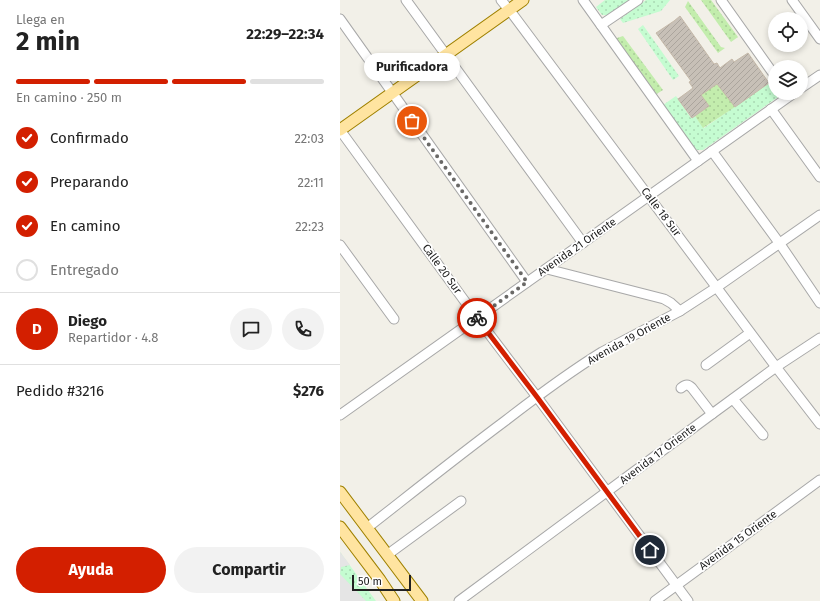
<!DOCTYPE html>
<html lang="es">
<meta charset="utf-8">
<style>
body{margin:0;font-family:"Fira Sans",sans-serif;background:#f2f2f2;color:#222;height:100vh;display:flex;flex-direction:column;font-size:15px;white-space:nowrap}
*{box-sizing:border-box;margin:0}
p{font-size:13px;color:#767676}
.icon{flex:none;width:22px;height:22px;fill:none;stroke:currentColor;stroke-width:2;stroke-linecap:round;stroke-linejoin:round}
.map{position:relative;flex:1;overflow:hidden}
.drawer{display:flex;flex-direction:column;background:#fff;width:340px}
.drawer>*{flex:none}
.buttons{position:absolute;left:428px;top:12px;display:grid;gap:8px}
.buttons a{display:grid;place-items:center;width:40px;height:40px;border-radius:50%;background:#fff;box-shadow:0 2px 6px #0003;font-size:20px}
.scale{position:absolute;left:12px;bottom:10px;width:59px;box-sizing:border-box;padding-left:4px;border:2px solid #212121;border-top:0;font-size:11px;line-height:14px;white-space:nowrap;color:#212121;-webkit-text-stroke:3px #fff;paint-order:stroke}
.pin{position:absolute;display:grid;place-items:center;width:34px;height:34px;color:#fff;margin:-17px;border:2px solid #fff;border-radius:50%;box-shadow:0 1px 4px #0007}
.courier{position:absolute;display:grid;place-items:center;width:40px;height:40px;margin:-20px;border:3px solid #d31f00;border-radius:50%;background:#fff;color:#222;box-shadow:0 1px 5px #0007}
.bubble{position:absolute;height:28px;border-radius:14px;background:#fff;box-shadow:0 2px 6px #0003;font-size:13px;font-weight:700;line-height:28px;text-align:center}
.head em{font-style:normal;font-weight:700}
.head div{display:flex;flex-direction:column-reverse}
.head{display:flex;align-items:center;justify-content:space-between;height:68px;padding:0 16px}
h1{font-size:26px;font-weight:700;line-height:30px}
.bar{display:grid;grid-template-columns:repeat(4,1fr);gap:6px 4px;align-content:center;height:48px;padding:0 16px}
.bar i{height:5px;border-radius:3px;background:#e0e0e0}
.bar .current{background:#d31f00}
.bar p{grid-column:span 4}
.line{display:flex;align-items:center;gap:10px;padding:0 16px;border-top:1px solid #e0e0e0}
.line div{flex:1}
.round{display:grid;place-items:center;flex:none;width:42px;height:42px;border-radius:21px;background:#f2f2f2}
ol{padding:0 16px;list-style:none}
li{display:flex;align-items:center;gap:12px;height:44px}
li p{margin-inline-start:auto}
li .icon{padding:4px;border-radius:50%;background:#d31f00;color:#fff;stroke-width:4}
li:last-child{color:#767676}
li i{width:22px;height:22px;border:2px solid #e0e0e0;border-radius:50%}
.primary-button{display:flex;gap:8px;margin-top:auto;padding:8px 16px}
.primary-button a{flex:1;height:46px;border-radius:24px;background:#d31f00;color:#fff;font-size:16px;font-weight:700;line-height:46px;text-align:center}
.primary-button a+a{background:#f2f2f2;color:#222}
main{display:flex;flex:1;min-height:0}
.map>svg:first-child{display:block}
.park{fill:url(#park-dots)}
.garden{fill:url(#garden-dots)}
.parking{fill:#e5e5e5}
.building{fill:url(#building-hatch);stroke:#c5b9a9}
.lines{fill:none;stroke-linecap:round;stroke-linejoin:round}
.minor-casing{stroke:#a8a8a8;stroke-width:11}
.major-casing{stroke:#9f8100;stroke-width:13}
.minor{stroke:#fff;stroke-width:9}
.major{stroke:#ffe4a0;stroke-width:11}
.done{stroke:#6a6967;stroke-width:4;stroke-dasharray:0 7.2}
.route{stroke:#d31f00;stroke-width:5}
.labels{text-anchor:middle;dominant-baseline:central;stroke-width:3.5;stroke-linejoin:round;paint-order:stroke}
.street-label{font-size:11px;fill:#212121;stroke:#fff}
</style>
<main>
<section class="drawer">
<div class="head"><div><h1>2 min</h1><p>Llega en</p></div><em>22:29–22:34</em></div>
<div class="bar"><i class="current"></i><i class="current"></i><i class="current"></i><i></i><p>En camino · 250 m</p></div>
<ol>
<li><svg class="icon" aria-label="check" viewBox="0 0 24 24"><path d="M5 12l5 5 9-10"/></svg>Confirmado<p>22:03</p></li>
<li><svg class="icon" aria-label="check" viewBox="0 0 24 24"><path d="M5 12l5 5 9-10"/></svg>Preparando<p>22:11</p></li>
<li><svg class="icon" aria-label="check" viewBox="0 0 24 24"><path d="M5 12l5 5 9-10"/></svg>En camino<p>22:23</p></li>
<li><i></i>Entregado</li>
</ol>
<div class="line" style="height:72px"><b class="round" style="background:#d31f00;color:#fff">D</b><div><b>Diego</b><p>Repartidor · 4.8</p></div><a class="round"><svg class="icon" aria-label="chat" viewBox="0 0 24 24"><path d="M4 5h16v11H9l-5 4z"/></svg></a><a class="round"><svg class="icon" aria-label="phone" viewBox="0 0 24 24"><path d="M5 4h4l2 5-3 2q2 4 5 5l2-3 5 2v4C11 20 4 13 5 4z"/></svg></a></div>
<div class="line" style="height:52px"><div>Pedido #3216</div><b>$276</b></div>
<div class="primary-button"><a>Ayuda</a><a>Compartir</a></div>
</section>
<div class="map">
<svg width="480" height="601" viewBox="0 0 480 601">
<defs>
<pattern id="park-dots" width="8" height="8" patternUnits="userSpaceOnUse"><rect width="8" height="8" fill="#c5fcd1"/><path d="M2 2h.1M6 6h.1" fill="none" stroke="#a9d8b3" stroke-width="1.8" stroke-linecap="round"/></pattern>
<pattern id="garden-dots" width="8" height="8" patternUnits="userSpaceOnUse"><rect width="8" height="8" fill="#c3edad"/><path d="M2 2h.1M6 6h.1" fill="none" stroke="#a7cb95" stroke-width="1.8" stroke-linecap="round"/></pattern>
<pattern id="building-hatch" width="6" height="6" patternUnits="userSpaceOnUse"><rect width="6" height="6" fill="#c7c0b7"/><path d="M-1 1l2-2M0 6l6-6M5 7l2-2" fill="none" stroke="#aba59d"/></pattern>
</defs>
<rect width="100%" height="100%" fill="#f2f0e8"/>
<g class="park">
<polygon points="265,0 291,0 271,15 262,15 256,7"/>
<polygon points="306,0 330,0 321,11 283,23 280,19"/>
<polygon points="303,25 339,76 333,80 298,29"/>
<polygon points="429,83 438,97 363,150 357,150 348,143 323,105 336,96 351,118 355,116 364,128"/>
<polygon points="0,552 36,601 0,601"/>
</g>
<g class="garden">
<polygon points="361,0 371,0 398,37 391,42"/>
<polygon points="348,1 381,47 385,48 378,53 345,7"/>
<polygon points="283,36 323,90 315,95 274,39"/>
<polygon points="374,79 395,107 363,128 355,116 369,106 358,91"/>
</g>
<polygon class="parking" points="0,552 10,565 1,567 0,574 26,601 0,601"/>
<polygon class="building" points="340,16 374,64 377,63 380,68 392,59 394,62 408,53 429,83 395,107 377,84 361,95 369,106 352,118 338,99 353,88 349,82 351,81 316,33 334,21"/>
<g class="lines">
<defs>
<g id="minor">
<polyline points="66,0 243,243"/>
<polyline points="161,0 171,12 436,367 480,424"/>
<polyline points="243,0 358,161"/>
<polyline points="381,0 435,76"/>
<polyline points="452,0 480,39"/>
<polyline points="0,19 187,282"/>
<polyline points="261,25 298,0"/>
<polyline points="461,88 480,75"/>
<polyline points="431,109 480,177"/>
<polyline points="0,130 137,318 197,397 348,601"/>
<polyline points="372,151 440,244 480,303"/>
<polyline points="0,245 54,319"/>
<polyline points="207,269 324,299 331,303 340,311"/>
<polyline points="366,365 410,333"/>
<path d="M 341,388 C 346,384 348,384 352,388 L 372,414"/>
<polyline points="393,399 423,435"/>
<polyline points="0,415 454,93"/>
<path d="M 27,528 C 73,492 118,456 165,421 C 196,397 228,373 262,352 L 340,311 L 377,287 L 480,215"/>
<polyline points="47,555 121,501"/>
<polyline points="119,601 372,414 436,367 480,338"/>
<polyline points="315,601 480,480"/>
</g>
<g id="major">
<polyline points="0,130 183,0"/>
<polyline points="0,492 82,601"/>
<polyline points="0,527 40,580 54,601"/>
</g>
</defs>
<use href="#minor" class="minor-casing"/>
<use href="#major" class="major-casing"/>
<use href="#minor" class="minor"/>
<use href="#major" class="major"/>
</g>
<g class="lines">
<polyline class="done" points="72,121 187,282 137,318"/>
<polyline class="route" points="137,318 197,397 310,550"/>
</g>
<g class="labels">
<g class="street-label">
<text transform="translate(321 212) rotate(53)">Calle 18 Sur</text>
<text transform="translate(237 247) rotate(-35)">Avenida 21 Oriente</text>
<text transform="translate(102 269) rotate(54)">Calle 20 Sur</text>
<text transform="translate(289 339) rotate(-29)">Avenida 19 Oriente</text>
<text transform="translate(318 454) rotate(-37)">Avenida 17 Oriente</text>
<text transform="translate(398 540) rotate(-36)">Avenida 15 Oriente</text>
</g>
</g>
</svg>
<div class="buttons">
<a><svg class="icon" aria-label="locate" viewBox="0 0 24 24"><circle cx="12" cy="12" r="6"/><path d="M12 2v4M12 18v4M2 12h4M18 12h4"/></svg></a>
<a><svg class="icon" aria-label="layers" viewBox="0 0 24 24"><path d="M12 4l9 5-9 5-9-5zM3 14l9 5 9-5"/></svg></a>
</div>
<div class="scale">50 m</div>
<div class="pin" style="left:72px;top:121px;background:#ea580c"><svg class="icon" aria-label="bag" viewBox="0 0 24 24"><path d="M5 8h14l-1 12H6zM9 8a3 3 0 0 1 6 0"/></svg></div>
<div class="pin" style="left:310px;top:550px;background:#1f2937"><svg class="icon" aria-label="home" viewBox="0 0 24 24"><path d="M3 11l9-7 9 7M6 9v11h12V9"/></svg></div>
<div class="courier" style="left:137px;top:318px"><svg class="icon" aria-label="bike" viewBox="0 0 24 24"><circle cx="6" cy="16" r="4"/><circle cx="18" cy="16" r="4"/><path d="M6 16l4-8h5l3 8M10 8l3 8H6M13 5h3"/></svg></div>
<div class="bubble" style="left:24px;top:53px;width:96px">Purificadora</div>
</div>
</main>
